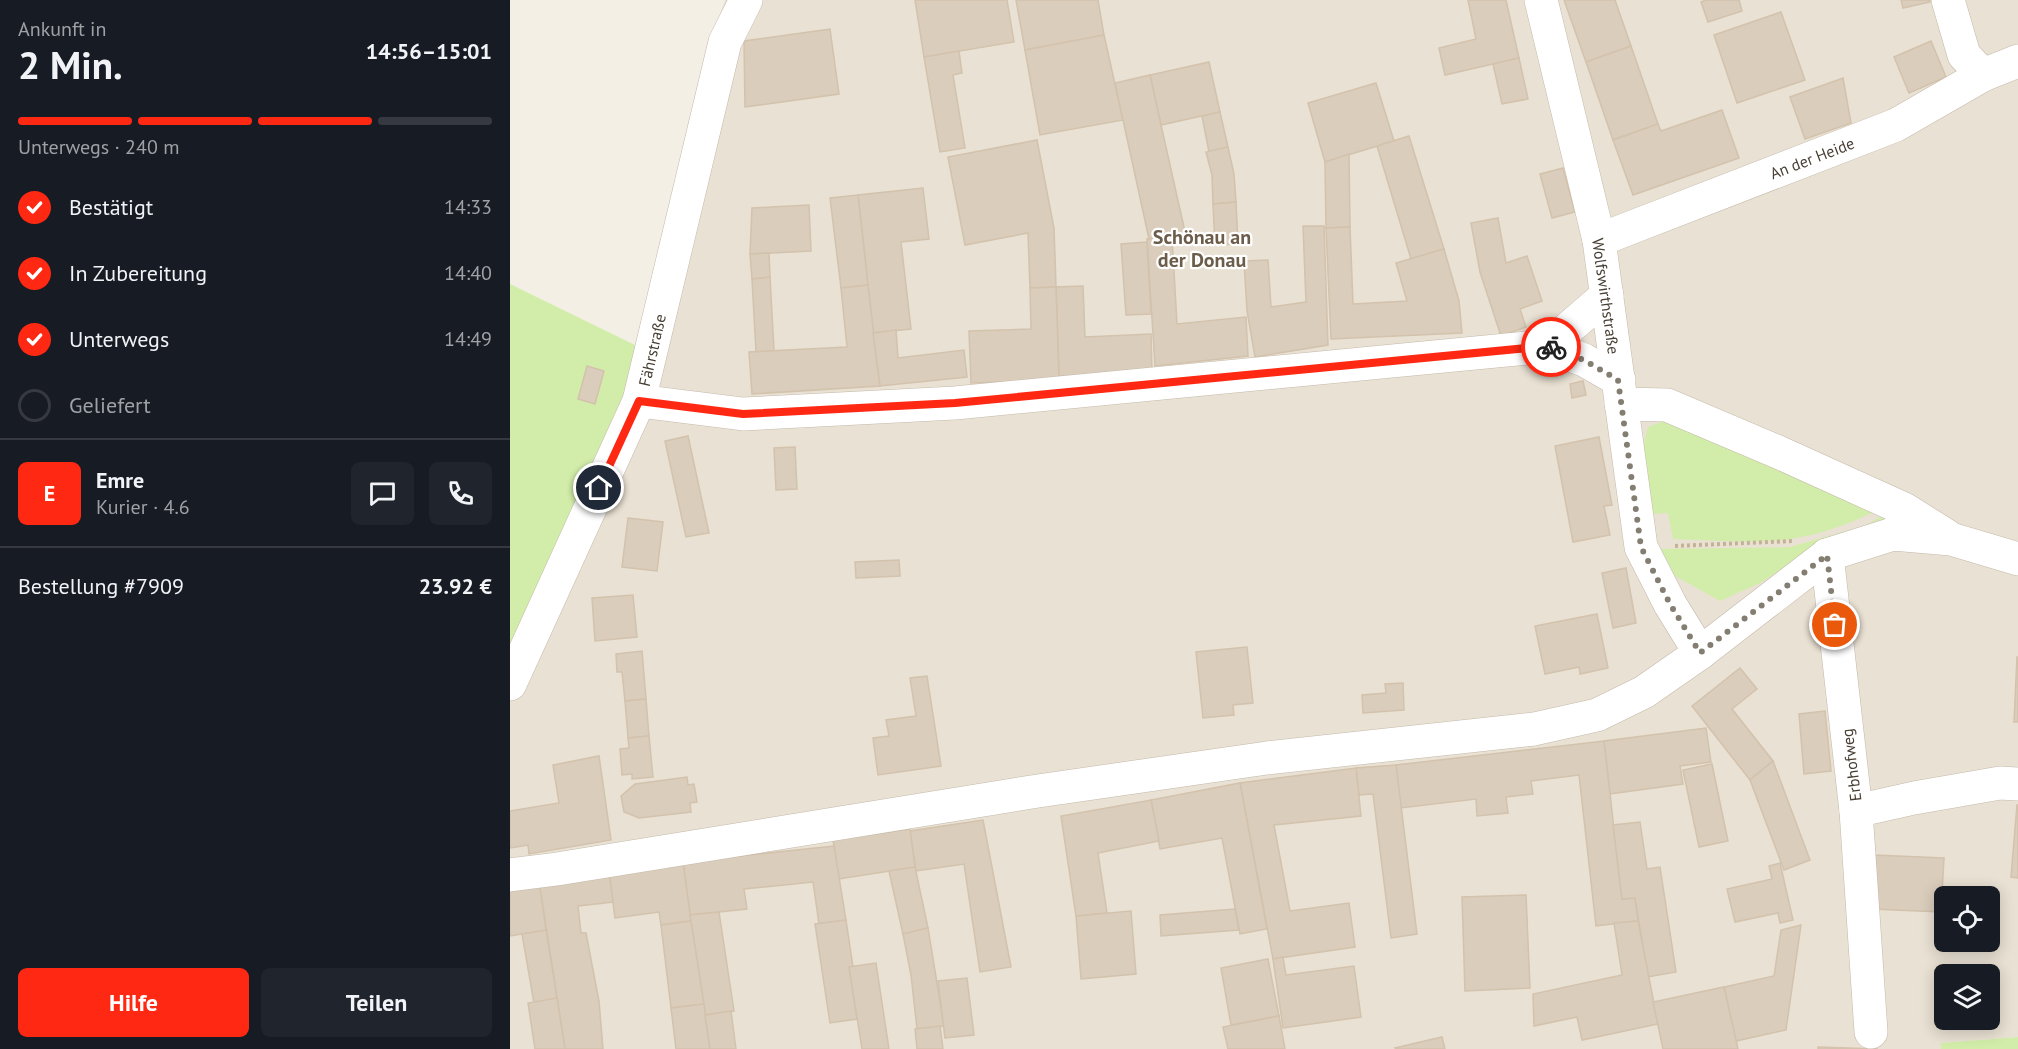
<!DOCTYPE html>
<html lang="de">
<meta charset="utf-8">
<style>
body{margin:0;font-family:"PT Sans",sans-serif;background:#20242c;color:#f1f3f6;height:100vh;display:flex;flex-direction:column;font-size:22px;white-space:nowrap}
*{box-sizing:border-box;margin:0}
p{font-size:20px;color:#9ea1a6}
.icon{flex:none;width:33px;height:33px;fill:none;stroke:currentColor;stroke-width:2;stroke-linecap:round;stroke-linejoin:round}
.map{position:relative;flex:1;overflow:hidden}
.panel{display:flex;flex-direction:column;background:#171b24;width:510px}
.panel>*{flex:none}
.buttons{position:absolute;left:1424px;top:886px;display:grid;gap:12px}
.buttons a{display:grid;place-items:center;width:66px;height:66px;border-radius:9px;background:#171b24;box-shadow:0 3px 15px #0003;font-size:30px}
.pin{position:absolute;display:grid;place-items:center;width:51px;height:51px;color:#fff;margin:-26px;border:3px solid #fff;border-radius:50%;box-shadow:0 2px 6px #0007}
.courier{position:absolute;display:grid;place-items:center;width:60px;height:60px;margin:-30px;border:4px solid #ff2812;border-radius:50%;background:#fff;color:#222;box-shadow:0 2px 8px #0007}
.summary em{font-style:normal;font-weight:700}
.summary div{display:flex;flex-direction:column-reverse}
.summary{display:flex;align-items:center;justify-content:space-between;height:102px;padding:0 18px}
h1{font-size:39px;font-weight:700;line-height:45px}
.bar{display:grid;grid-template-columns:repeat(4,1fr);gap:9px 6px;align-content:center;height:72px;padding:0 18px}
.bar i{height:8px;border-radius:4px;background:#363941}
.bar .selected{background:#ff2812}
.bar p{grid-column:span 4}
.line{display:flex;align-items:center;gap:15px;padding:0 18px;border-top:2px solid #363941}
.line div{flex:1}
.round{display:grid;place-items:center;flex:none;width:63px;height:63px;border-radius:9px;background:#20242c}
ol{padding:0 18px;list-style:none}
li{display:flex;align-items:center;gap:18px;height:66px}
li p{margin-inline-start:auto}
li .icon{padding:6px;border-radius:50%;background:#ff2812;color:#fff;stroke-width:4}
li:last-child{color:#9ea1a6}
li i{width:33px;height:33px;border:3px solid #363941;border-radius:50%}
.cta{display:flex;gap:12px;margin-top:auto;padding:12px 18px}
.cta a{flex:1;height:69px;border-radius:9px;background:#ff2812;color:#fff;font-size:24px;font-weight:700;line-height:69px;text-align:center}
.cta a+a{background:#20242c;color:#f1f3f6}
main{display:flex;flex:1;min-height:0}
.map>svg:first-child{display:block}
.residential{fill:#e9e1d3;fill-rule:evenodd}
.green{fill:#d2eda9}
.building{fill:#dacdbc;stroke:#d3c2ac;stroke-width:1.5}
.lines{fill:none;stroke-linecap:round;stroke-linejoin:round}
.minor-casing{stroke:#c4b9aa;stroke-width:34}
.path{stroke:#c4b296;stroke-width:4;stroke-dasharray:3 3;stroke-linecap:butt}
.minor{stroke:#fff;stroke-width:33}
.done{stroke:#847d72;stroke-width:6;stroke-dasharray:0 10.8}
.route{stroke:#ff2812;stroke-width:8}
.labels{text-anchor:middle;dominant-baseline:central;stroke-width:4.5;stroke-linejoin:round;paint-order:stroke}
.street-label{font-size:16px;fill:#483f34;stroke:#fff}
.quarter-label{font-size:20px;font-weight:bold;fill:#6c5c4a;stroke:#fff}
</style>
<main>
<section class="panel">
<div class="summary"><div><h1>2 Min.</h1><p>Ankunft in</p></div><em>14:56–15:01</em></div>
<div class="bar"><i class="selected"></i><i class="selected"></i><i class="selected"></i><i></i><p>Unterwegs · 240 m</p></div>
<ol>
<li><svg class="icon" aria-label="check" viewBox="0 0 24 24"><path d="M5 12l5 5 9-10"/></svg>Bestätigt<p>14:33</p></li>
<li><svg class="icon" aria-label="check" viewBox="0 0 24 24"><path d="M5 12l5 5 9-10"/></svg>In Zubereitung<p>14:40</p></li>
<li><svg class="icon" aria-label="check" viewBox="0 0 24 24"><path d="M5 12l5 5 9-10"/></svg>Unterwegs<p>14:49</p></li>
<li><i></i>Geliefert</li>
</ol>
<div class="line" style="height:108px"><b class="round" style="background:#ff2812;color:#fff">E</b><div><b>Emre</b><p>Kurier · 4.6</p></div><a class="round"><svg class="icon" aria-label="chat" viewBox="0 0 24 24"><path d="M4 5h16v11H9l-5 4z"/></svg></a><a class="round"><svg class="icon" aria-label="phone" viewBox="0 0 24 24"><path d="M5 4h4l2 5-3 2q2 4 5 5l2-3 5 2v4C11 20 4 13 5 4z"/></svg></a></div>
<div class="line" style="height:78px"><div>Bestellung #7909</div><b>23.92 €</b></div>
<div class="cta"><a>Hilfe</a><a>Teilen</a></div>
</section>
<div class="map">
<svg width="1508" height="1049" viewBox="0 0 1508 1049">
<rect width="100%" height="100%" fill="#f4efe5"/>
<path class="residential" d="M 215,0 L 1508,0 L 1508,1037 L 1431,1043 L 1431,1049 L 0,1049 L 0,646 L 119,387 L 203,34 ZM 1434,897 L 1479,897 L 1479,942 L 1434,942 ZM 1434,975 L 1479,975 L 1479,1020 L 1434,1020 Z"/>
<g class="green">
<polygon points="0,284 129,347 119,387 0,646"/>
<path d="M 1162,418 L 1372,508 C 1344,522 1311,535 1280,539 C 1241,544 1201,540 1163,539 L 1158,513 L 1141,514 L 1133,447 L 1138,427 Z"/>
<polygon points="1380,512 1387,517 1313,543 1250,583 1210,601 1158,572 1153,564 1151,549 1280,547 1354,526"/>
<polygon points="1508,1037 1508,1049 1431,1049 1431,1043"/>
</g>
<g class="building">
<polygon points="405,0 497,0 504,42 414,57"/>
<polygon points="506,0 588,0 594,35 515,50"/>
<polygon points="958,0 996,0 1009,58 935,75 929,48 966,39"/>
<polygon points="1054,0 1105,0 1121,46 1076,62"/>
<polygon points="1196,0 1229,0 1232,11 1198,22 1191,2"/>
<polygon points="1391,0 1420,0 1420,2 1393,8"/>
<polygon points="1271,12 1295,80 1227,103 1204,35"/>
<polygon points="320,29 329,94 235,107 234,41"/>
<polygon points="594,35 613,120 530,135 515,50"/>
<polygon points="1421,41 1436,77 1399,93 1384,57"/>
<polygon points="1121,46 1148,124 1103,140 1076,62"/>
<polygon points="449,51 452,73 443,75 455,148 430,152 414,57"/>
<polygon points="1009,58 1018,99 992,104 983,64"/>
<polygon points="699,62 710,112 651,125 640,75"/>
<polygon points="640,75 651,125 676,236 639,239 613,120 605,83"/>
<polygon points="1333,78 1341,123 1295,139 1280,97"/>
<polygon points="866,83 884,141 815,162 798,103"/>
<polygon points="1212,110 1229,158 1123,195 1103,140 1148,124 1151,131"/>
<polygon points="710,112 718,147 699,152 692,116"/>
<polygon points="899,136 934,249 901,259 867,146"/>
<polygon points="527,140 544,228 546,287 520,288 518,233 455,245 438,157"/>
<polygon points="718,147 724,174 726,202 703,204 702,175 696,152"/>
<polygon points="839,154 840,227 816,228 815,162"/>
<polygon points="1053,168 1065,212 1042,218 1030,174"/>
<polygon points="413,188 419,239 391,242 401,329 363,333 348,195"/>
<polygon points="348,195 358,285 331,288 320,198"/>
<polygon points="726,202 728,244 705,245 703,204"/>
<polygon points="299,205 301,251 240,254 242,208"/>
<polygon points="988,218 996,263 1017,256 1032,301 1010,309 1016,327 991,336 970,272 961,223"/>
<polygon points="793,226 814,226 818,345 745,357 737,311 734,261 758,260 761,307 796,302"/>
<polygon points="840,227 843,304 897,301 886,263 934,249 949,301 952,333 821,339 816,228"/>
<polygon points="662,237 667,324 736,317 738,356 645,366 637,239"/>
<polygon points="637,242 641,314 616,315 611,244"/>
<polygon points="259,253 260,277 242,279 240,254"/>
<polygon points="260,277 264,351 246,352 242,279"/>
<polygon points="358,285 370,386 242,394 239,352 337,347 331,288"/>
<polygon points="573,286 575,337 641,334 642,373 549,376 546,287"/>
<polygon points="546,287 549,380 461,383 459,331 521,329 520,288"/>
<polygon points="386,330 388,358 454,350 457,377 370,386 363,333"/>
<polygon points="77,366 94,371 85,404 68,399"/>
<polygon points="1073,381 1076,395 1062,398 1060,384"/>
<polygon points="178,436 199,533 176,537 155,441"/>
<polygon points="1089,437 1102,505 1094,506 1100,535 1063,542 1045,446"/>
<polygon points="285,447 287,489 266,490 264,448"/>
<polygon points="118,518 153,522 147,571 112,567"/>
<polygon points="389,560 390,576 346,578 345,562"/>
<polygon points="1116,568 1126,623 1103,628 1092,573"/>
<polygon points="123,595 127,637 85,641 82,598"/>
<polygon points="1087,614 1098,668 1070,674 1069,667 1035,674 1025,626"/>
<polygon points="737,647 743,703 723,705 724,715 693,718 686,652"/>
<polygon points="132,651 136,699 115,701 112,672 107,672 106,654"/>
<polygon points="1507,657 1508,657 1508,722 1504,722"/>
<polygon points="1230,668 1247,689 1222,709 1263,761 1240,780 1182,706"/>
<polygon points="417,676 431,766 368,775 363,738 379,736 376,720 406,716 400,678"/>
<polygon points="893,683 894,710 853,713 852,695 876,693 875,684"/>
<polygon points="136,699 139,736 118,738 115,701"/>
<polygon points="1315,711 1321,771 1294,774 1289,714"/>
<polygon points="1196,728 1201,762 1170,766 1173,784 1100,794 1094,741"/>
<polygon points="139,736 143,777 122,779 122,774 112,775 110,749 119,748 118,738"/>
<polygon points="1094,741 1112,899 1125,898 1128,921 1086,926 1069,775 1021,781 1023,794 996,797 998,813 967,816 966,799 890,808 886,765"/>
<polygon points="89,756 101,840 19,854 18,845 0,848 0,811 49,803 43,765"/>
<polygon points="1263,761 1300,860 1274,870 1240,780"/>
<polygon points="1202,764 1218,841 1189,847 1173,770"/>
<polygon points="886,765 907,934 881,938 863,794 849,795 846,768"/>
<polygon points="846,768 851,816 764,825 780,911 839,903 845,947 763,959 730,783"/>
<polygon points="177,777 178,785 184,784 187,802 180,803 181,812 129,818 114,812 111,796 125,784"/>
<polygon points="730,783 757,929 730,934 712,838 650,849 641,800"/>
<polygon points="641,800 649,841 588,853 597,913 566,916 551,816"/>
<polygon points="1507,805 1508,805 1508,878 1501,877"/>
<polygon points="473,820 501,967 470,972 454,864 406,871 400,831"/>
<polygon points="1130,822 1137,869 1150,867 1166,972 1138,977 1125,898 1112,899 1103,825"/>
<polygon points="400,829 405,867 329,879 323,840"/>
<polygon points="324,846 336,920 309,924 303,882 234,889 237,909 180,915 173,862"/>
<polygon points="1364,855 1434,858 1431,912 1362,909"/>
<polygon points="173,862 181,921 151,925 149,912 105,918 99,872"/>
<polygon points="1270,863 1283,920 1270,923 1268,913 1225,922 1217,889 1262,879 1259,866"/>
<polygon points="405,867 418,928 393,934 379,871"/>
<polygon points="99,872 103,902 68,906 71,933 76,933 89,1001 93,1049 55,1049 29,881"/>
<polygon points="29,881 36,930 0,936 0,886"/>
<polygon points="1016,895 1020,988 955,991 952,897"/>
<polygon points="725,909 729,930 651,936 650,915"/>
<polygon points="621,911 626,974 571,979 566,916"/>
<polygon points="209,912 224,1011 195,1015 180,915"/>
<polygon points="336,920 343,967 339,967 347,1019 320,1023 305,924"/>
<polygon points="181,921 194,1004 161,1008 151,925"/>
<polygon points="1128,921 1148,1024 1072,1040 1067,1017 1024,1026 1023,994 1112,975 1104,923"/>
<polygon points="1291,925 1276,1030 1226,1041 1214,987 1264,976 1271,930"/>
<polygon points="418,928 434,1026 407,1029 401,975 393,934"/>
<polygon points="36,930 47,998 24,1003 12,934"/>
<polygon points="773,957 776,975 844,966 851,1017 773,1028 763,959"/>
<polygon points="758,959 769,1016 721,1025 711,968"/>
<polygon points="366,963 379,1049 352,1049 339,967"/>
<polygon points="457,978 464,1035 435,1038 428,981"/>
<polygon points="1214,987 1228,1049 1153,1049 1143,1002"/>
<polygon points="47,998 55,1049 25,1049 18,1003"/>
<polygon points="194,1004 200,1049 166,1049 161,1008"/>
<polygon points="221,1011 226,1049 200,1049 195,1015"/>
<polygon points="769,1016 775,1049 718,1049 713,1027"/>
<polygon points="430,1026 433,1049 407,1049 405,1029"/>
<polygon points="932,1037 935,1049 886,1049 885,1048"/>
<polygon points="1308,1047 1368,1049 1308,1049"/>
</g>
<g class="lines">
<defs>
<g id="minor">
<polyline points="1031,0 1089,240 1131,547 1160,604 1190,653"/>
<polyline points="1438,0 1454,55 1473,75"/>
<polyline points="1089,240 1386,125 1473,75 1508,61"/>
<polyline points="1038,346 1097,295"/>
<polyline points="129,401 233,414 445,403 1038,346 1074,360 1109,380"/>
<polyline points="1111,404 1157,405 1268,452 1394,509 1437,536"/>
<polyline points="1317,555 1346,811 1404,798 1490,783 1508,784"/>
<polyline points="0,684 129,401 215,42 236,0"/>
<polyline points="1346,811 1361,1032"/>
<polyline points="0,875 47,869 528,791 757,758 1024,729 1087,715 1134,692 1190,653 1317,555 1383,534 1441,539 1508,559"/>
</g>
</defs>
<use href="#minor" class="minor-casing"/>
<polyline class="path" points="1165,546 1283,541"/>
<use href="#minor" class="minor"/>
</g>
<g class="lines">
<polyline class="done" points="1041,347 1074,360 1108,380 1131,547 1160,604 1190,653 1317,555 1325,625"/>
<polyline class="route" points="89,488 129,401 233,414 445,403 1038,346 1041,347"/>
</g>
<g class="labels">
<g class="street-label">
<text transform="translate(1302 158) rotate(-21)">An der Heide</text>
<text transform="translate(1096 296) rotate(82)">Wolfswirthstraße</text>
<text transform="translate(142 350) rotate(-77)">Fährstraße</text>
<text transform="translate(1341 765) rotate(-97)">Erbhofweg</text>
</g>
<g class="quarter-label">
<text x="692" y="237">Schönau an<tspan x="692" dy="23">der Donau</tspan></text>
</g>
</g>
</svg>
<div class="buttons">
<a><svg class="icon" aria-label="locate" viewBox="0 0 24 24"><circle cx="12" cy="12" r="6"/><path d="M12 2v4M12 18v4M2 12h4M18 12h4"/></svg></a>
<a><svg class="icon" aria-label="layers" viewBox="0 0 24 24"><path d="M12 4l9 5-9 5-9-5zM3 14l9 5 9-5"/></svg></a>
</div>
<div class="pin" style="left:1325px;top:625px;background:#ea580c"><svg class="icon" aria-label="bag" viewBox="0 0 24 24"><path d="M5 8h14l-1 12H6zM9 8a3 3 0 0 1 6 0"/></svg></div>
<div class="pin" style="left:89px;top:488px;background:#1f2937"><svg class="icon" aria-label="home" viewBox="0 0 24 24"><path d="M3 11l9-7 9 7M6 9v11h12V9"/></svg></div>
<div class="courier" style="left:1041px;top:347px"><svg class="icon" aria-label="bike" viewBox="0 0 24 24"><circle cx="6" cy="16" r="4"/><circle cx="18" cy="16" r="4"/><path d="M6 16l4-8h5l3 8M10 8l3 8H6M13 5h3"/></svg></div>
</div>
</main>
